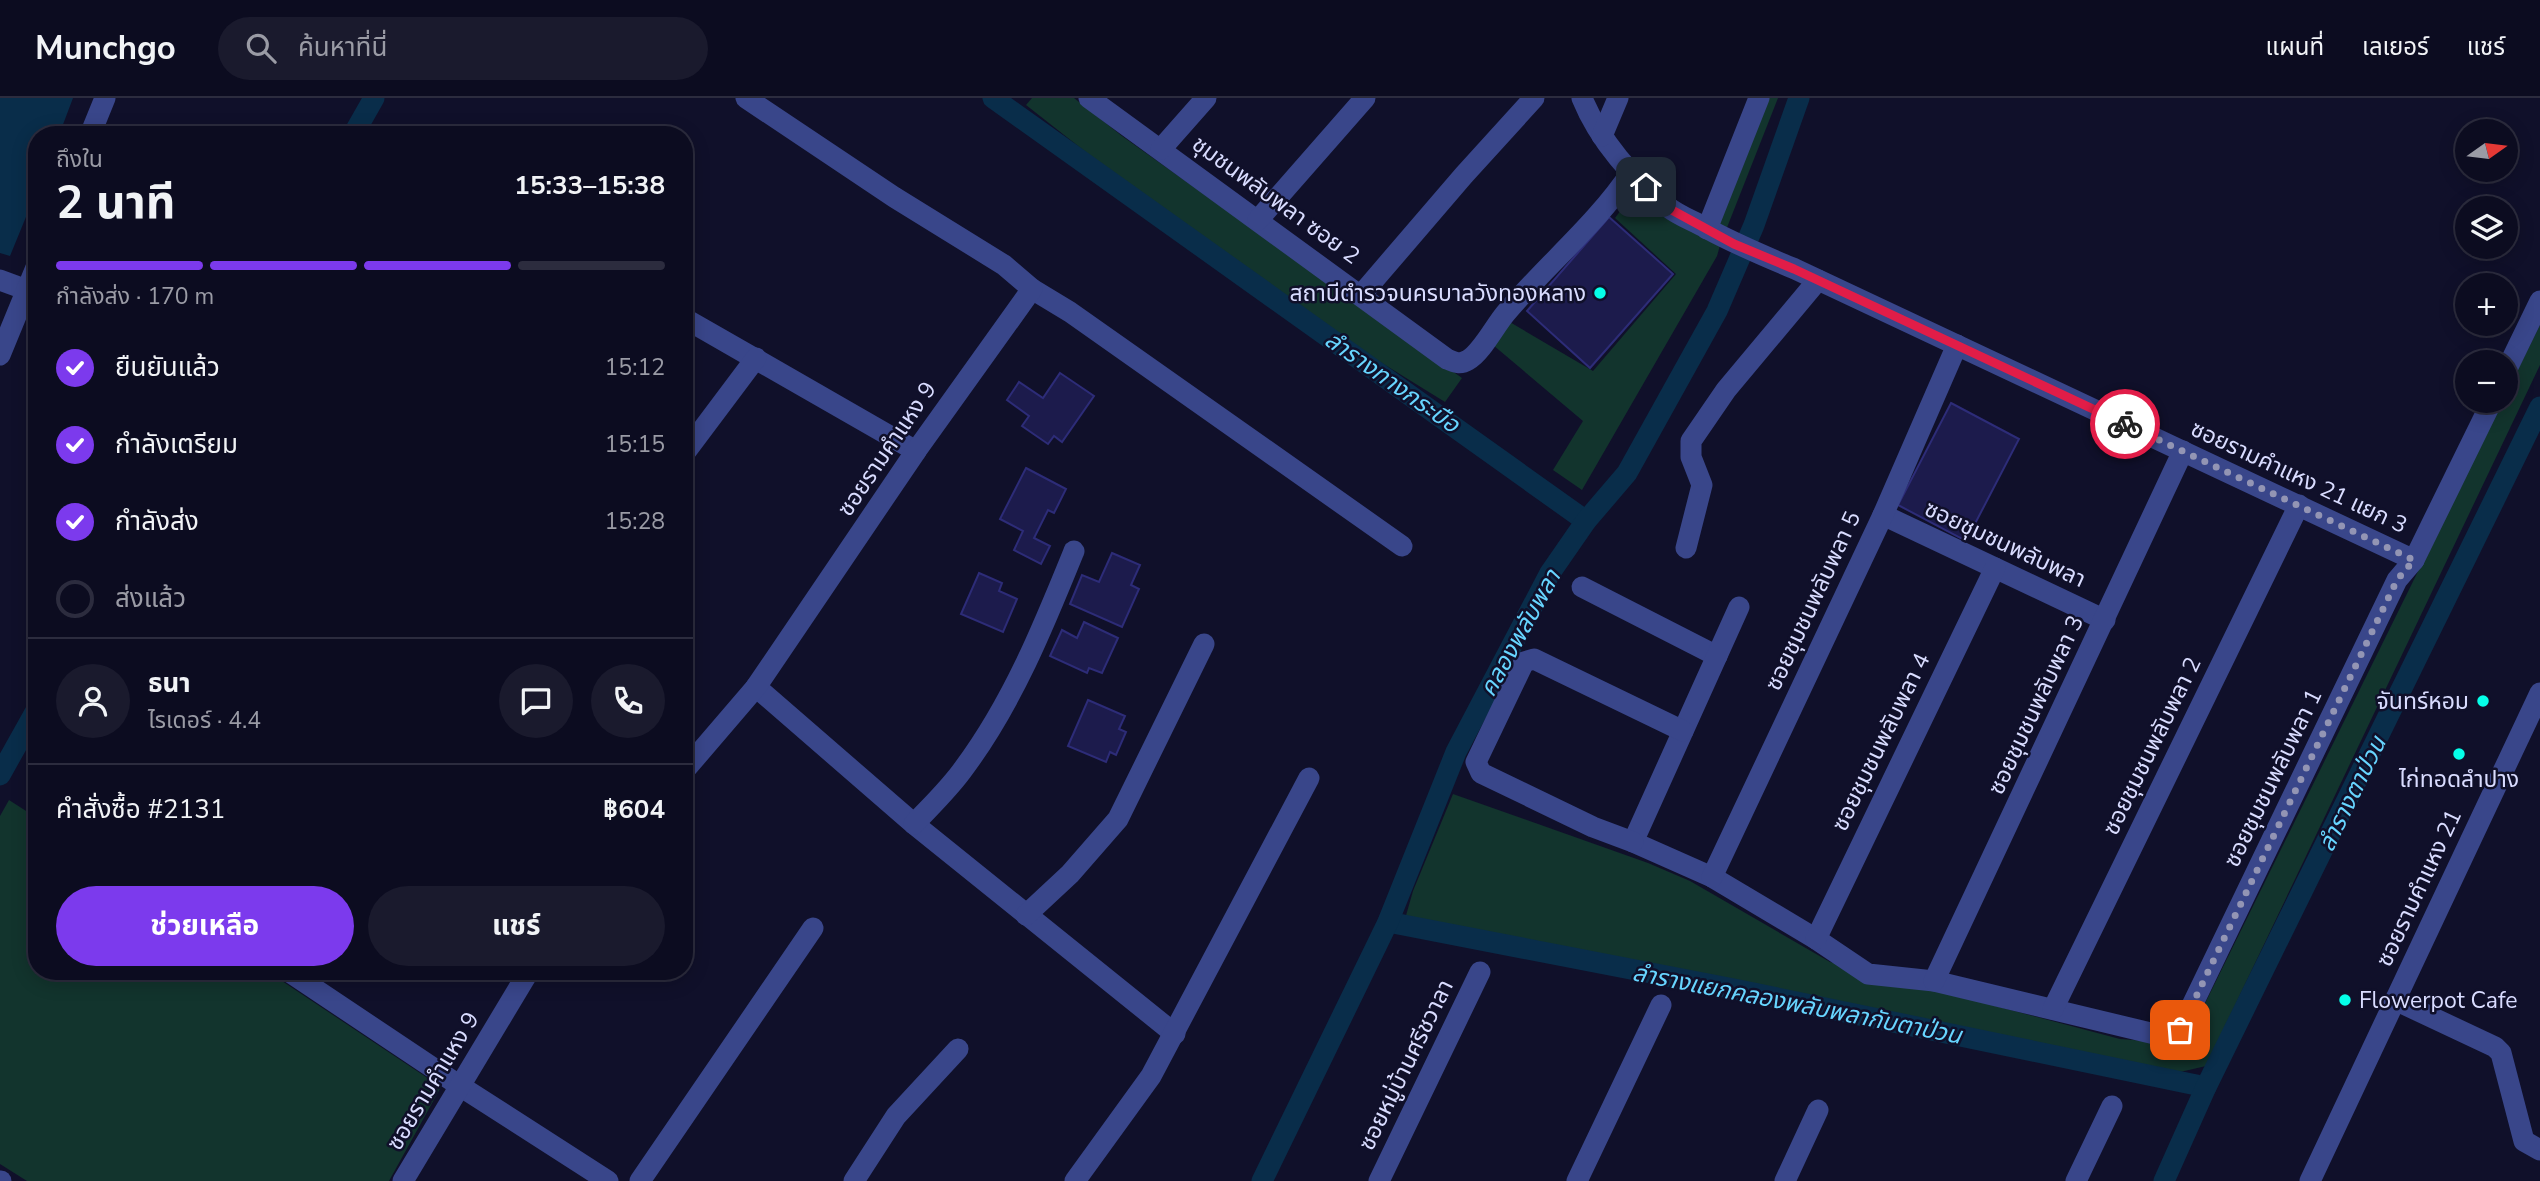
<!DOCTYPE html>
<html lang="th">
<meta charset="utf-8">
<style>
body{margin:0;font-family:"Nunito Sans","Noto Sans Thai",sans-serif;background:#1a1a2d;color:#f1f3f6;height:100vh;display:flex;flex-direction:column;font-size:26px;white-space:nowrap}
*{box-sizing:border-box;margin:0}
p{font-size:23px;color:#9a9ba5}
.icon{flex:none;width:38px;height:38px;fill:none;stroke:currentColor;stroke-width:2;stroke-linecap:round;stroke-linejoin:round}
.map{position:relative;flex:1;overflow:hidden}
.drawer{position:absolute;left:28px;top:28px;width:665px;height:854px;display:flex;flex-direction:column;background:#0c0c20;border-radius:28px;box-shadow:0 4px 18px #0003,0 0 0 2px #2c2c3e}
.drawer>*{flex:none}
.needle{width:46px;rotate:76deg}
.tools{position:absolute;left:2455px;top:21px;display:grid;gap:14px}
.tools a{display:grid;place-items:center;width:63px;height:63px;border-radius:50%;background:#0c0c20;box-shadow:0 4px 18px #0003,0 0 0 2px #2c2c3e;font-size:35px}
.pin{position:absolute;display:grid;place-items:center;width:60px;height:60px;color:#fff;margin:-30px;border-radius:14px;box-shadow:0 4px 10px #0006}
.courier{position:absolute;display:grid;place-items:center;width:70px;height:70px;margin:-35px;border:5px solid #e11d48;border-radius:50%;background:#fff;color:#222;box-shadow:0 2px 9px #0007}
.overview em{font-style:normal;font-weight:700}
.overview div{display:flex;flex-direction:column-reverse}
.overview{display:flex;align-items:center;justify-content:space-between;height:119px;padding:0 28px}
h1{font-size:46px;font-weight:700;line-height:52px}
.bar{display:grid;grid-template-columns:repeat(4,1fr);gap:10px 7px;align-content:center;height:84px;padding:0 28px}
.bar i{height:9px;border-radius:5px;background:#2c2c3e}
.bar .selected{background:#7c3aed}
.bar p{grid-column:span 4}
.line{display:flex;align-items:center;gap:18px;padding:0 28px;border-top:2px solid #2c2c3e}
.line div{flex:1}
.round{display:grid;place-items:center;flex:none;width:74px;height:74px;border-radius:37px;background:#1a1a2d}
ol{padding:0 28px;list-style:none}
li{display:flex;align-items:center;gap:21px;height:77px}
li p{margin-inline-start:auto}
li .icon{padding:7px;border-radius:50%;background:#7c3aed;color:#fff;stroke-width:4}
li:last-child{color:#9a9ba5}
li i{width:38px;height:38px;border:4px solid #2c2c3e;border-radius:50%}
.primary-button{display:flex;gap:14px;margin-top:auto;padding:14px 28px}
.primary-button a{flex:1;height:80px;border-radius:42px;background:#7c3aed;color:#fff;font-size:28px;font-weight:700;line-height:80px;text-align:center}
.primary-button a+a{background:#1a1a2d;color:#f1f3f6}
header{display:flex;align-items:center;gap:42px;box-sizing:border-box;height:98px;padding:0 35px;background:#0c0c20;border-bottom:2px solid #2c2c3e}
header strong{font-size:33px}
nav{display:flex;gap:38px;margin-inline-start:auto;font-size:24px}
.search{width:490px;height:63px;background:#1a1a2d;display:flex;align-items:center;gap:18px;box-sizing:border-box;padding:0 24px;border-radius:38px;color:#9a9ba5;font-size:26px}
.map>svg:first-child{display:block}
.green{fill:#12342d}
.water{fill:#092d4a}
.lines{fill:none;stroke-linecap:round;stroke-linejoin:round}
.canal{stroke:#092d4a;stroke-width:21}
.building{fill:#1c1b4c;stroke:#2d2c78;stroke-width:2}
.minor{stroke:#39468a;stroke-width:21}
.done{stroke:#9395b4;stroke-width:7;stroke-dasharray:0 12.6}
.route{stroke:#e11d48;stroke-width:9}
.poi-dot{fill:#05ffe9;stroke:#10102a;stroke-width:2.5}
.labels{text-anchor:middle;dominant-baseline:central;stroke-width:5;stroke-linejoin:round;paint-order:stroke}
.street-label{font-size:23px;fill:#d9dcff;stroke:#10102a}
.poi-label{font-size:23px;fill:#d9dcff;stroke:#10102a;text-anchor:end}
.water-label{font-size:24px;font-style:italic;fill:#67d5ff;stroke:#10102a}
</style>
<header>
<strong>Munchgo</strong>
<div class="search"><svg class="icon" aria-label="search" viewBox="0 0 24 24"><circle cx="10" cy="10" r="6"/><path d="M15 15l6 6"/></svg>ค้นหาที่นี่</div>
<nav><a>แผนที่</a><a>เลเยอร์</a><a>แชร์</a></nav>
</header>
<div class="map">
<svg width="2540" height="1083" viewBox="0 0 2540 1083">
<rect width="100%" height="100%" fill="#10102a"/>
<g class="green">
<polygon points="1032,0 1074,0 1122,38 1462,280 1445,304 1322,228 1101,66 1026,7"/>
<polygon points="1762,0 1778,0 1726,132 1712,126"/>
<polygon points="1636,92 1721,144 1717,158 1582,392 1553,372 1583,323 1493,247 1508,223 1593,273 1676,176 1615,120"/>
<polygon points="2540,227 2540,267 2206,968 2180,974 1922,920 1405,821 1413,793 1453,696 1648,765 1690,783 1830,864 2120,941 2185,946 2502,303 2506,303 2506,295"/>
<polygon points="9,702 37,720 37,873 267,873 441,989 389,1083 27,1083 0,1066 0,718"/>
</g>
<polygon class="water" points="0,0 73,0 59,37 37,37 37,92 10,158 0,155"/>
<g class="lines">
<g class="canal">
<polyline points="993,0 1586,423"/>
<polyline points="353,37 374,0"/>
<polyline points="0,677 37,611"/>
<polyline points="1388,824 1739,892 2206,989"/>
<polyline points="1262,1083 1388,824 1456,654 1550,475 1586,423 1627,375 1717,213 1754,127 1799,0"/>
<polyline points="2164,1083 2206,989 2540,309"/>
</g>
</g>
<g class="building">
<polygon points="1609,119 1673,176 1590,270 1527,213"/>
<polygon points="1060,275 1094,298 1062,344 1054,338 1048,346 1022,328 1029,318 1007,302 1019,284 1043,300"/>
<polygon points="1951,305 2019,341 1966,443 1898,407"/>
<polygon points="1026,370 1066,391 1054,415 1048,412 1034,440 1050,448 1041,466 1014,452 1023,433 1000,421"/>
<polygon points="1112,455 1140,467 1131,487 1139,491 1122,529 1070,506 1082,477 1099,484"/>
<polygon points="979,475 1002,485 999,493 1017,501 1003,534 961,516"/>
<polygon points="1084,524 1118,540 1102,575 1089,570 1087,575 1050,558 1062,532 1077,540"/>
<polygon points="1088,602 1125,618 1119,631 1126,634 1116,657 1110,654 1106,664 1068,648"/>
</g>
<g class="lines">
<g class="minor">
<path d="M 1089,0 L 1447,261 C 1454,264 1460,267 1468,262 C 1481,255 1495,228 1505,216 C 1546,167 1596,127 1632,73"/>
<path d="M 1582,0 C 1599,42 1633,81 1668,109 C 1679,118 1694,123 1706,130 C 1735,146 1764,158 1795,171 L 2414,462"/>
<polyline points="90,37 105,0"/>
<polyline points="1602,38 1618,0"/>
<polyline points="1161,51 1206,0"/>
<polyline points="1258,122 1365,0"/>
<polyline points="1707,131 1759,0"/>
<polyline points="0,182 27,192"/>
<polyline points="1032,191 1070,214 1402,448"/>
<polyline points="1361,197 1464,77 1534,0"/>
<polyline points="684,220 916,353"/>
<polyline points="0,257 37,167"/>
<polyline points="2506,273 2540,203"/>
<polyline points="684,356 756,260"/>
<polyline points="1883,417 2105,522"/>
<polyline points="1686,450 1702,387 1691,359 1691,343 1726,292 1818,182"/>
<polyline points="1582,489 1717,558"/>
<polyline points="1739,509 1633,744 1712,779 1816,841 1868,876 1934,883 2163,938 2175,938 2184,924 2397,482 2414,462 2492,303"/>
<polyline points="756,589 914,726 1175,936"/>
<polyline points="684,673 756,589 916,353 1032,191 1004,167 894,99 746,0"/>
<path d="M 914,726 C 931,708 950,690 964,670 C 1013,604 1044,527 1074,453"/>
<polyline points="1633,744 1593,729 1481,675 1476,664 1524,564 1534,561 1683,633"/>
<polyline points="1712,779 1883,417 1957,247"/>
<polyline points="1026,817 1070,776 1118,721 1204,546"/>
<polyline points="1816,841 1995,470"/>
<polyline points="288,873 460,988 608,1083"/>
<polyline points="1934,883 2183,353"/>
<polyline points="2395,902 2495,949 2501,955 2524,1043 2540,1052"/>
<polyline points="2053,911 2299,407"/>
<polyline points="0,1083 1,1083"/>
<polyline points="403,1083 529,873"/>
<polyline points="640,1083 813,830"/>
<polyline points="854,1083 896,1018 958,951"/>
<polyline points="1075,1083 1151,978 1309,680"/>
<polyline points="1379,1083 1480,874"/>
<polyline points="1577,1083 1661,907"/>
<polyline points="1785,1083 1818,1012"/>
<polyline points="2076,1083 2112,1008"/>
<polyline points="2310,1083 2540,595"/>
</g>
</g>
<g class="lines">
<polyline class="done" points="2125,326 2414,462 2397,482 2180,932"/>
<polyline class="route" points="1646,89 1670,111 1734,146 1794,171 2125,326"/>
</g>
<g class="poi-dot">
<circle cx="1600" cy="195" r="7"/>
<circle cx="2483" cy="603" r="7"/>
<circle cx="2459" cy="656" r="7"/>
<circle cx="2345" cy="902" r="7"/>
</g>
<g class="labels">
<g class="street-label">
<text transform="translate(1276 102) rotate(36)">ชุมชนพลับพลา ซอย 2</text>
<text transform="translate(887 351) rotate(-56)">ซอยรามคำแหง 9</text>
<text transform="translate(2299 379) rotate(25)">ซอยรามคำแหง 21 แยก 3</text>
<text transform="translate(2005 446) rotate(25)">ซอยชุมชนพลับพลา</text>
<text transform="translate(1813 503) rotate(-65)">ซอยชุมชนพลับพลา 5</text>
<text transform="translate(2036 607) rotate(-65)">ซอยชุมชนพลับพลา 3</text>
<text transform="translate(1881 644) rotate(-64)">ซอยชุมชนพลับพลา 4</text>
<text transform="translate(2152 648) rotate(-64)">ซอยชุมชนพลับพลา 2</text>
<text transform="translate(2273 680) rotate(-64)">ซอยชุมชนพลับพลา 1</text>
<text transform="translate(2419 790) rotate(-65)">ซอยรามคำแหง 21</text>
<text transform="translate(1406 967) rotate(-64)">ซอยหมู่บ้านศรีชวาลา</text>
<text transform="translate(433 983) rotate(-59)">ซอยรามคำแหง 9</text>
</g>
<g class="poi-label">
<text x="1586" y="195">สถานีตำรวจนครบาลวังทองหลาง</text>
<text x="2469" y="603">จันทร์หอม</text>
<text x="2459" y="681" text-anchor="middle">ไก่ทอดลำปาง</text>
<text x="2359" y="902" text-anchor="start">Flowerpot Cafe</text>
</g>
<g class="water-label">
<text transform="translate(1392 284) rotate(35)">ลำรางทางกระบือ</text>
<text transform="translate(1520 535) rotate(-61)">คลองพลับพลา</text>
<text transform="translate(2352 696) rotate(-64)">ลำรางตาป่วน</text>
<text transform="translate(1797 906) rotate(11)">ลำรางแยกคลองพลับพลากับตาป่วน</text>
</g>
</g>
</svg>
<div class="tools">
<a><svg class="needle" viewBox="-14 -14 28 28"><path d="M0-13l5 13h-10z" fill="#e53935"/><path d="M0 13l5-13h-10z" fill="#9a9ba5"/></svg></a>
<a><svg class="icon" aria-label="layers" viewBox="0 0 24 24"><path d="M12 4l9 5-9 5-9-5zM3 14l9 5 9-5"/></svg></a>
<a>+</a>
<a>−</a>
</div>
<div class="pin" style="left:2180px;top:932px;background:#ea580c"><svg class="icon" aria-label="bag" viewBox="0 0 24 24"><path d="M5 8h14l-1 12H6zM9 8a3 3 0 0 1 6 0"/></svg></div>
<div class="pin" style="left:1646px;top:89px;background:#1f2937"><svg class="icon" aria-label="home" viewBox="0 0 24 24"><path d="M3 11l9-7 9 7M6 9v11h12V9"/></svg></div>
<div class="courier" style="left:2125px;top:326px"><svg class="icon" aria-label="bike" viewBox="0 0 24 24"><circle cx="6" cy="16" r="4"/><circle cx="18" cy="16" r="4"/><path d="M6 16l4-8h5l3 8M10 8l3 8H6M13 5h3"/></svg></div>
<section class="drawer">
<div class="overview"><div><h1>2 นาที</h1><p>ถึงใน</p></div><em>15:33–15:38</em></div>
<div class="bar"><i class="selected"></i><i class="selected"></i><i class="selected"></i><i></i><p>กำลังส่ง · 170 m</p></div>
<ol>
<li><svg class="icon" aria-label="check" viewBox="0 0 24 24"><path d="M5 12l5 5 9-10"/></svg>ยืนยันแล้ว<p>15:12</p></li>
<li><svg class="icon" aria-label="check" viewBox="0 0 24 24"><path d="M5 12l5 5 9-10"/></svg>กำลังเตรียม<p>15:15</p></li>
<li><svg class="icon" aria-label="check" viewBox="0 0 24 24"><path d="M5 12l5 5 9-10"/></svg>กำลังส่ง<p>15:28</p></li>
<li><i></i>ส่งแล้ว</li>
</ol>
<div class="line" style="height:126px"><a class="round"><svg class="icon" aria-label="person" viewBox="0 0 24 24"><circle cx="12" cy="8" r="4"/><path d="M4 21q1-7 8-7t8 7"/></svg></a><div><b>ธนา</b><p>ไรเดอร์ · 4.4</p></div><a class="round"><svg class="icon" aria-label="chat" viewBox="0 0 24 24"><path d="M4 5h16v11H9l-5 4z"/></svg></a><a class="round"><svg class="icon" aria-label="phone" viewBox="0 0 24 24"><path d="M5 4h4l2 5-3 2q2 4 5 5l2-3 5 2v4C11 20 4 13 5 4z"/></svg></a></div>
<div class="line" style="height:91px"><div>คำสั่งซื้อ #2131</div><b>฿604</b></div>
<div class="primary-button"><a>ช่วยเหลือ</a><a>แชร์</a></div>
</section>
</div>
